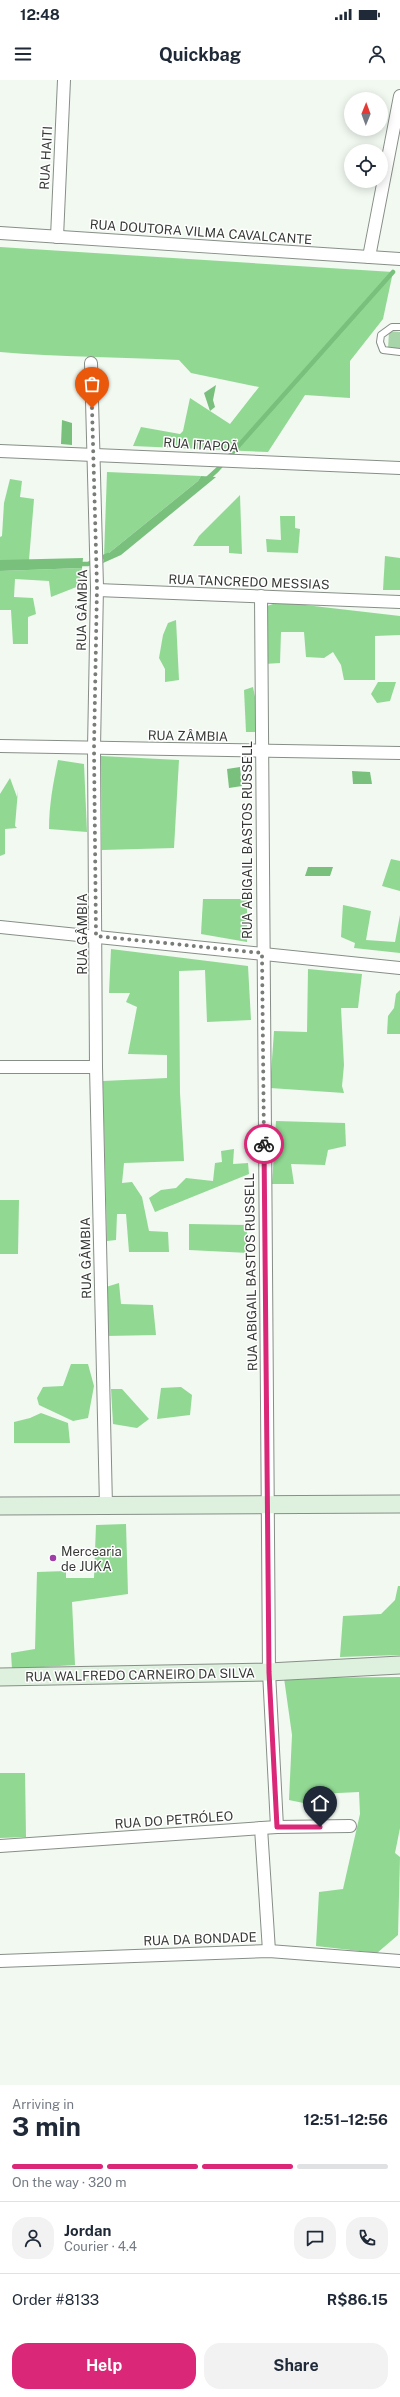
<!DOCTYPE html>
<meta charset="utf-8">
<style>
body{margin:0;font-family:"Public Sans",sans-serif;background:#f2f2f3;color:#1f2937;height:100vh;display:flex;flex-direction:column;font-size:15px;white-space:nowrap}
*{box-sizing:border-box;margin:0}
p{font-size:13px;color:#747a83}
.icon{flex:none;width:22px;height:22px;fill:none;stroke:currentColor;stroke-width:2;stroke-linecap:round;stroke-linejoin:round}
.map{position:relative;height:2005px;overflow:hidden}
.panel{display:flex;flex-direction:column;background:#fff;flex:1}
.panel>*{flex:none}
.needle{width:26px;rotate:1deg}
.tools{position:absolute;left:344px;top:12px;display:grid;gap:8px}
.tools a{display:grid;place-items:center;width:44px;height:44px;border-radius:50%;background:#fff;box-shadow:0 2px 10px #0003;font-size:20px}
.pin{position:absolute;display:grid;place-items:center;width:34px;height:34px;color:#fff;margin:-41px -17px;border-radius:50% 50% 50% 0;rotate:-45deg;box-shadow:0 0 4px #0007}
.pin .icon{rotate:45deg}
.courier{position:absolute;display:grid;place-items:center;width:40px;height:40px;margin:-20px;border:3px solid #db2777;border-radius:50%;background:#fff;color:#222;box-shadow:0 1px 5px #0007}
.head em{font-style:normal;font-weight:700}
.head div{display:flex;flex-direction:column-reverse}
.head{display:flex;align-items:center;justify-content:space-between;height:68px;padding:0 12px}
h1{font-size:26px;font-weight:700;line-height:30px}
.bar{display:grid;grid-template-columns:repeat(4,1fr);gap:6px 4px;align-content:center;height:48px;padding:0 12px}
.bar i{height:5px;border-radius:3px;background:#e0e1e3}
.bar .active{background:#db2777}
.bar p{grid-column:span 4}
.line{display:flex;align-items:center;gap:10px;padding:0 12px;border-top:1px solid #e0e1e3}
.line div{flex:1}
.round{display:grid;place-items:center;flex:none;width:42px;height:42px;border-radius:16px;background:#f2f2f3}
.primary-button{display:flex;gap:8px;margin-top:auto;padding:8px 12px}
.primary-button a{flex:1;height:46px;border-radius:16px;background:#db2777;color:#fff;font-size:16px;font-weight:700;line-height:46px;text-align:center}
.primary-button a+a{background:#f2f2f3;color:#1f2937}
.status{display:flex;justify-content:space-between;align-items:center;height:28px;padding:0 20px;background:#fff;direction:ltr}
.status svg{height:11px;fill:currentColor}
header{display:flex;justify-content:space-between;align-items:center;height:52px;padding:0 12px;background:#fff;font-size:18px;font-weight:700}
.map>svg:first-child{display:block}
.green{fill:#a7d4a8}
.forest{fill:#91d893}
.water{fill:#7ac07d}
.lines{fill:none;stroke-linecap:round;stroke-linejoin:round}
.stream{stroke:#7ac07d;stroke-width:4.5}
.service-casing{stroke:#878e87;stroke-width:8}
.minor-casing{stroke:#878e87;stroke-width:14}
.secondary-casing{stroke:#878e87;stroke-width:19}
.service{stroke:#fff;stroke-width:6}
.minor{stroke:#fff;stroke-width:12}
.secondary{stroke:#def0de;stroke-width:17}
.done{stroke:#787d77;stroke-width:4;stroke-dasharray:0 7.2}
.route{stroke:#db2777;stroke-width:5}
.poi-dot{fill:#9f3ea6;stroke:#fff;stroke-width:1.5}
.labels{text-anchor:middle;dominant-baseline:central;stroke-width:3;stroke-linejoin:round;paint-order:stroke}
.street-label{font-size:13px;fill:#373a36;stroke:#fff}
.poi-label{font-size:13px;fill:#373a36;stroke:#fff;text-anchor:start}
</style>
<div class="status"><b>12:48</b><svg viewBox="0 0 49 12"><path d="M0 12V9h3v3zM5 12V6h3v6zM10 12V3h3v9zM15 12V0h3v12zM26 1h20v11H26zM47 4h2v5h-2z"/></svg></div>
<header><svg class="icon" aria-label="menu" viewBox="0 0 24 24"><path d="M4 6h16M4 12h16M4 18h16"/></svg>Quickbag<svg class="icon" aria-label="person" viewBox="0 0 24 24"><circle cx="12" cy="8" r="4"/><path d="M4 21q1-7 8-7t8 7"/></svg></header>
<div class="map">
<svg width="400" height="2005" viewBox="0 0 400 2005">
<rect width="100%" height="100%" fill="#f1f9f1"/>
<polygon class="green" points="389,251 400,252 400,271 388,270"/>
<g class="forest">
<path d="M 0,167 L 393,192 L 383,239 L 350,281 L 350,318 L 305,315 L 268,372 L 133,366 L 141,347 L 180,354 L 183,351 L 190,318 L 230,344 L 259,307 L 191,293 L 179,280 C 119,277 59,277 0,272 Z"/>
<polygon points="107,392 201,396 198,401 104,477"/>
<polygon points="10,399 22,401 20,417 34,419 29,480 0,480 0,457 2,456 4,423"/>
<polygon points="240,415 242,474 229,473 229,466 193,466 199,456"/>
<polygon points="280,436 295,436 295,448 300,449 298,473 267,472 266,459 281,460"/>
<polygon points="385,476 400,478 400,510 383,510"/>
<polygon points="82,488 79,506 51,517 49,501 15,499 14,517 33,518 36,534 28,537 28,564 13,564 11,530 0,530 0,491"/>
<polygon points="279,522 400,536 400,555 375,556 375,600 344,600 341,585 333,572 324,578 306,577 304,552 281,552 280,583 264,584 267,526"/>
<polygon points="176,540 179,600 165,602 165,589 159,578 163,555 168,543"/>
<polygon points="378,602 396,602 390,621 377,623 371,614"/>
<polygon points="253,607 256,622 257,652 246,652 244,610"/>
<polygon points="101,676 179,680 174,768 102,770"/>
<path d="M 58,680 L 84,684 L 87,752 L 49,749 C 49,725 53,704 58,680 Z"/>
<polygon points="10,698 17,717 18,710 15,746 17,748 5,749 5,774 0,776 0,714"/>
<polygon points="391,779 400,781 400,811 382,806"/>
<polygon points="203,819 247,819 247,862 201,854"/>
<polygon points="343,825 371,831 366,860 395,862 400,835 400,873 354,868 355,863 341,857"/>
<polygon points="111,869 248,886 251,940 207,942 205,890 179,891 180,1013 184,1081 124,1083 122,1103 132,1102 142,1117 149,1151 168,1152 169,1172 129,1172 126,1134 117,1134 116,1160 107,1161 103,1001 167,998 167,975 128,974 137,927 126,922 130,913 109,913"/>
<polygon points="308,889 362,894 358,928 341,928 344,985 342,1006 344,1013 270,1008 274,951 307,952"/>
<polygon points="400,910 400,954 387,954 388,936 394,928 396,914"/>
<polygon points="276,1041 345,1043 346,1066 328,1070 325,1085 291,1084 294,1104 272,1104"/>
<polygon points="234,1069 233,1084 248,1083 249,1094 155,1132 149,1118 161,1110 176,1108 186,1098 213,1101 215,1083 222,1082 221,1071"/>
<polygon points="0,1120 19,1120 18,1174 0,1174"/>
<polygon points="189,1144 246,1145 249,1173 189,1170"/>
<polygon points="119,1203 121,1224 153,1225 156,1255 107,1256 106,1207"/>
<polygon points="71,1284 88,1284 94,1306 88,1338 73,1341 39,1325 37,1318 43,1307 63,1306"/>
<polygon points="181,1307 192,1315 190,1335 157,1339 161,1308"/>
<polygon points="111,1309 122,1309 149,1339 137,1348 113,1344"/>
<polygon points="41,1333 68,1343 70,1363 14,1363 14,1342 30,1338"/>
<polygon points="126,1444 128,1514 72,1522 75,1585 12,1589 11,1573 35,1569 37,1492 66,1491 66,1498 94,1498 96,1445"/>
<polygon points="398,1506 400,1506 400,1575 340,1577 343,1536 381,1534 395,1520"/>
<polygon points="400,1597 400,1748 395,1773 400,1777 398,1855 377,1873 316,1866 319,1812 343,1809 360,1734 359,1712 318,1714 318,1726 289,1720 292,1655 284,1598"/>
<polygon points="0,1693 25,1693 26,1757 0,1758"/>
</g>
<g class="water">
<polygon points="216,305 213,320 215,327 210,331 204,313"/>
<polygon points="62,340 72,343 72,365 61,364"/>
<polygon points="201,396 216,397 121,475 103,483 104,477 198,401"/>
<polygon points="83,478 82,488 0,491 0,480"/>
<polygon points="240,687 242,706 229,708 227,689"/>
<polygon points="352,691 370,692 372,704 353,704"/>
<polygon points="308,787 333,787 330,796 305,796"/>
</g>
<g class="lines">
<g class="stream">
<polyline points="206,400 217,390 393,192"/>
<polyline points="78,484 88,484 108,475"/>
</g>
<defs>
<polyline id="service" points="400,247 392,247 381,255 380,262 383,270 400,272"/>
<g id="minor">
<polyline points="0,153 400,179"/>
<polyline points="57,157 64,0"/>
<polyline points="369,177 400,16"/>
<polyline points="91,283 97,507 94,668 96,987 106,1426"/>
<polyline points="0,371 400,388"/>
<polyline points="97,510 400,522"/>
<polyline points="261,516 269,1592 277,1747"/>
<polyline points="0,666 400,673"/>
<polyline points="0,847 400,888"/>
<polyline points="0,987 96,987"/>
<polyline points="261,1748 269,1871"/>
<polyline points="0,1766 277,1747 350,1746"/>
<polyline points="0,1881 269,1871 400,1881"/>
</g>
<g id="secondary">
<polyline points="0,1426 400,1424"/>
<polyline points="0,1597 269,1592 400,1585"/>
</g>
</defs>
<use href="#service" class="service-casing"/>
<use href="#minor" class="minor-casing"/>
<use href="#secondary" class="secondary-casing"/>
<use href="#service" class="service"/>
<use href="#minor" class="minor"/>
<use href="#secondary" class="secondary"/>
</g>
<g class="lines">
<polyline class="done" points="92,328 97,507 94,668 96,856 262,873 264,1064"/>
<polyline class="route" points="264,1064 269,1592 277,1747 320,1747"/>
</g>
<circle class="poi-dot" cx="53" cy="1478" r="4"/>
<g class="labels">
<g class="street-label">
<text transform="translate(46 78) rotate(-87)">RUA HAITI</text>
<text transform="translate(201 152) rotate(4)">RUA DOUTORA VILMA CAVALCANTE</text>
<text transform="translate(201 365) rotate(4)">RUA ITAPOÃ</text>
<text transform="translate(249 502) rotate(2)">RUA TANCREDO MESSIAS</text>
<text transform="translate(82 530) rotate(-89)">RUA GÂMBIA</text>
<text transform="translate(188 656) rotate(1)">RUA ZÂMBIA</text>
<text transform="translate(247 760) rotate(-90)">RUA ABIGAIL BASTOS RUSSELL</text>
<text transform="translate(82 854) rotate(-90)">RUA GÂMBIA</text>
<text transform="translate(86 1178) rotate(-91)">RUA GÂMBIA</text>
<text transform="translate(251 1192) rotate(-91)">RUA ABIGAIL BASTOS RUSSELL</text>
<text transform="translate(140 1595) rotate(-1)">RUA WALFREDO CARNEIRO DA SILVA</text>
<text transform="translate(174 1740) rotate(-4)">RUA DO PETRÓLEO</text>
<text transform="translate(200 1859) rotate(-2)">RUA DA BONDADE</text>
</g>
<g class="poi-label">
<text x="61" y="1471">Mercearia<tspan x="61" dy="15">de JUKA</tspan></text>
</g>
</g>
</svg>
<div class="tools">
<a><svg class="needle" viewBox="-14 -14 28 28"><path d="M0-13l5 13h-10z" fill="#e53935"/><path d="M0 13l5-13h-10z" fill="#747a83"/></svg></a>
<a><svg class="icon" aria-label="locate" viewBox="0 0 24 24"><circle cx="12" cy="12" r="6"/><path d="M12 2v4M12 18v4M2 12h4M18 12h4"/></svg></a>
</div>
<div class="pin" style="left:92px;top:328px;background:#ea580c"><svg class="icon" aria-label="bag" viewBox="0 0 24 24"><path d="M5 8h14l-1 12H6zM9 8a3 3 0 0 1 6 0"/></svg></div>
<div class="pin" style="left:320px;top:1747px;background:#1f2937"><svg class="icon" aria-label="home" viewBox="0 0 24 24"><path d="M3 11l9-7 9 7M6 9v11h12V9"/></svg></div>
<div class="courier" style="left:264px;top:1064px"><svg class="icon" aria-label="bike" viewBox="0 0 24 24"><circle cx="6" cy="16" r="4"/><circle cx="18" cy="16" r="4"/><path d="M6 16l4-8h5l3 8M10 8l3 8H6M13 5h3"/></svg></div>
</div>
<section class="panel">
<div class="head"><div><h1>3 min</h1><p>Arriving in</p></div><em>12:51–12:56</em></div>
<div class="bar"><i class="active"></i><i class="active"></i><i class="active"></i><i></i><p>On the way · 320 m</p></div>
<div class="line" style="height:72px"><a class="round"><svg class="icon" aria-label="person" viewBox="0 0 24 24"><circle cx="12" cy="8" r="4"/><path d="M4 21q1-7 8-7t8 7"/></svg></a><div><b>Jordan</b><p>Courier · 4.4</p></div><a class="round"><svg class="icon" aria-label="chat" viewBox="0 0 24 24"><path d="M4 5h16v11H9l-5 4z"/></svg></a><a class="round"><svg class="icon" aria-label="phone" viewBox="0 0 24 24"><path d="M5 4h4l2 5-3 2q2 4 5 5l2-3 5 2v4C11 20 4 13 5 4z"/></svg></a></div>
<div class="line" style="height:52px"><div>Order #8133</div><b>R$86.15</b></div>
<div class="primary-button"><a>Help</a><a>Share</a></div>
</section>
